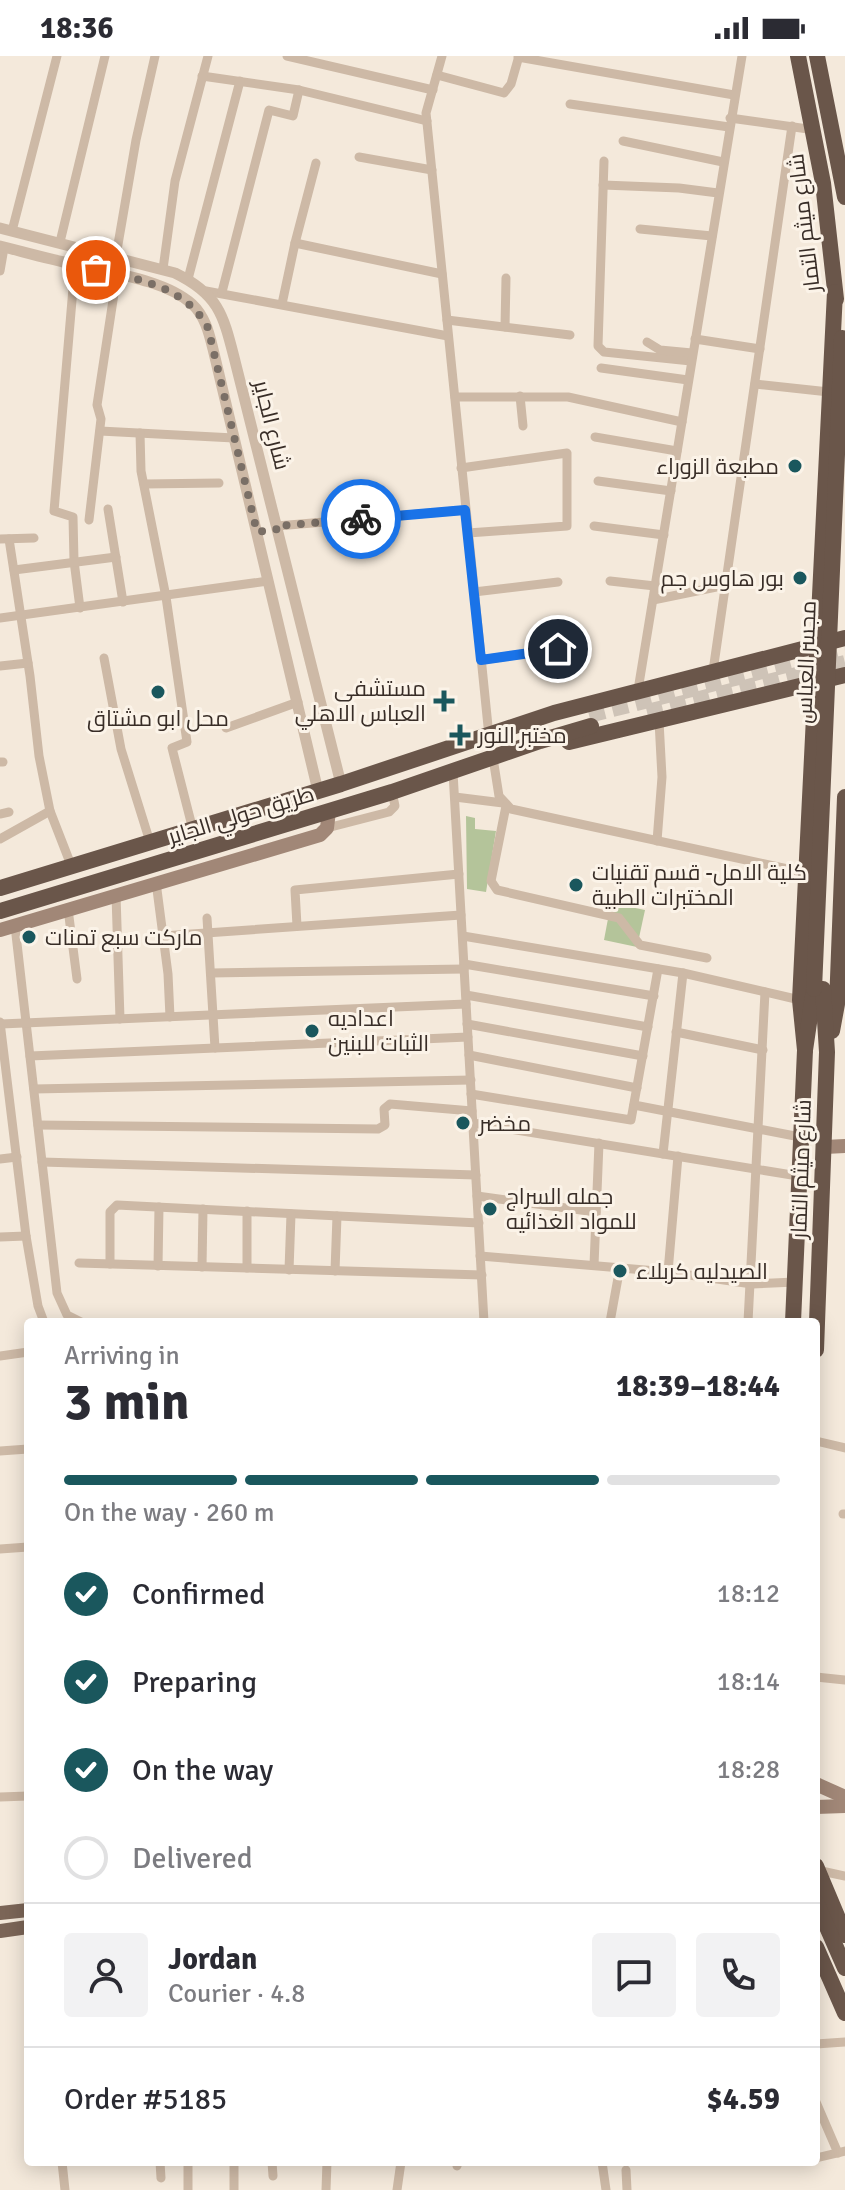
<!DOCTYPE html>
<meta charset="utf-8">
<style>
body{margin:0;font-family:Signika,Cairo,sans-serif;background:#f2f2f3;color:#2b2b33;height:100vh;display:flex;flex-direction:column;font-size:30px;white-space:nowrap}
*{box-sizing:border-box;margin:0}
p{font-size:26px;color:#7c7c81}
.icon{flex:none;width:44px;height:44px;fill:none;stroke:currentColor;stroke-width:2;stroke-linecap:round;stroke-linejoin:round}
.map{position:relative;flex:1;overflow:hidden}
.drawer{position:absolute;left:24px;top:1262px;width:796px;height:848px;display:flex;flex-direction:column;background:#fff;border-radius:8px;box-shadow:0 4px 20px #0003}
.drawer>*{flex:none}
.pin{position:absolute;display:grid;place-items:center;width:68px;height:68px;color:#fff;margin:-34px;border:4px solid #fff;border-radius:50%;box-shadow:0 2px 8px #0007}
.courier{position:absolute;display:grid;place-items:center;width:80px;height:80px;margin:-40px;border:6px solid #1a73e8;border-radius:50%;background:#fff;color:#222;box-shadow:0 2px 10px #0007}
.head em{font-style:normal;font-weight:700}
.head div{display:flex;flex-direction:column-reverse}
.head{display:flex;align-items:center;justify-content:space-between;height:136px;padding:0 40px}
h1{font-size:52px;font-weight:700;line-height:60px}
.bar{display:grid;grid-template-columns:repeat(4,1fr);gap:12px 8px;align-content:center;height:96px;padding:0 40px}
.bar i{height:10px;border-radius:6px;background:#e1e1e2}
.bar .active{background:#1a575d}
.bar p{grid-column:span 4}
.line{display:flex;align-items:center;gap:20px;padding:0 40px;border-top:2px solid #e1e1e2}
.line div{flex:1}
.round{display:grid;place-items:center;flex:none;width:84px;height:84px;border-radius:8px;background:#f2f2f3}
ol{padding:0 40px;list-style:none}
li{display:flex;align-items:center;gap:24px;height:88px}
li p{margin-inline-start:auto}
li .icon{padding:8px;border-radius:50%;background:#1a575d;color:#fff;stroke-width:4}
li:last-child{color:#7c7c81}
li i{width:44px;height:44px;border:4px solid #e1e1e2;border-radius:50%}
.status{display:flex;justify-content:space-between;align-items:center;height:56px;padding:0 40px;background:#fff;direction:ltr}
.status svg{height:22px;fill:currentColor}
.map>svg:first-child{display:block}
.green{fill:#b4c49a}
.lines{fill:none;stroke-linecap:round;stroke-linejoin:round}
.trunk-tunnel{stroke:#cec3b7;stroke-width:16;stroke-dasharray:16 8;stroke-linecap:butt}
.minor{stroke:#cdb9a6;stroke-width:9}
.tertiary{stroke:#cdb9a6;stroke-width:11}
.secondary{stroke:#a18777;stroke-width:14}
.primary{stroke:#7b6557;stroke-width:14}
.trunk{stroke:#6a564a;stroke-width:16}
.trunk-bridge{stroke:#6a564a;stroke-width:16}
.done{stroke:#7a6f66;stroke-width:8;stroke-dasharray:0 14.4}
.route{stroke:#1a73e8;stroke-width:10}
.poi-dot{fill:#1a575d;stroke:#fbf3e8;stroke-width:3}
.labels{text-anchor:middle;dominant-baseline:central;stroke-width:6;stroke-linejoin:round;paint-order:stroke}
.street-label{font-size:22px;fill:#382d27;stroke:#fbf3e8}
.poi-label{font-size:22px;fill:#382d27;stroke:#fbf3e8;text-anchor:start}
</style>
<div class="status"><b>18:36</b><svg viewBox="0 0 49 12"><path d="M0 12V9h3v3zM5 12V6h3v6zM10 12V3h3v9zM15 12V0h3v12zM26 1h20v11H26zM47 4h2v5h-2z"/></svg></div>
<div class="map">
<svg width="845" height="2134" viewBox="0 0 845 2134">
<rect width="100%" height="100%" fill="#f4e9db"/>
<g class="green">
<polygon points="466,760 475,762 475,773 496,775 486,836 467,833"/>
<polygon points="611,847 645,854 637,891 604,884"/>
</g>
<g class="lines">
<g class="trunk-tunnel">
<polyline points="647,656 845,607"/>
<polyline points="589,659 845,594"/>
</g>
<g class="minor">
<polyline points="287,0 433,34"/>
<polyline points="442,0 426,57 489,680"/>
<polyline points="518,1 734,39"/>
<polyline points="437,19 504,37 511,28 519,0"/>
<polyline points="202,20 299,34 427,65"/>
<polyline points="570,48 729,71"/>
<polyline points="730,62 815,74"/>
<polyline points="623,85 723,106"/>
<polyline points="359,101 432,114"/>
<polyline points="604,105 598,290 604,296 691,305"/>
<polyline points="603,129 679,132 718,137"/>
<polyline points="640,173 712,180"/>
<polyline points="12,175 57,0"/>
<polyline points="60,186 105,0"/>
<polyline points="295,187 442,218"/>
<polyline points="116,200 136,84 155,0"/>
<polyline points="75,209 54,455 73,461 74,505 80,552"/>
<polyline points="163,213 175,125 208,0"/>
<polyline points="0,215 4,192"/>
<polyline points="188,223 240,25"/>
<polyline points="206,235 448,280"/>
<polyline points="222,236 269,54 293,60 299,34"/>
<polyline points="282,248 295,187 316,107"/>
<polyline points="447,264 570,279"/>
<polyline points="505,271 506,222"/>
<polyline points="695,283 760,293"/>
<polyline points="647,286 660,294 692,297"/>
<polyline points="601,312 688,324"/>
<polyline points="755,328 829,336"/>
<polyline points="520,340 523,370"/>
<polyline points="455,341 568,341 682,366"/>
<polyline points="100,375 234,382"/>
<polyline points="140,377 141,415 166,541 187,686 172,692 193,774"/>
<polyline points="595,381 677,395"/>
<polyline points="461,412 567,397 567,470 468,477"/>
<polyline points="598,425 671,435"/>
<polyline points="144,428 219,427"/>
<polyline points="108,453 123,546"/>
<polyline points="89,464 101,363 97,349 117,218"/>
<polyline points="277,470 465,454"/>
<polyline points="594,470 664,479"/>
<polyline points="0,483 34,482"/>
<polyline points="9,483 30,620 39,700 50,755 71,809"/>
<polyline points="14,514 116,501"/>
<polyline points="610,525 655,530"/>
<polyline points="474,536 558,526"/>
<polyline points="653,544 726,529"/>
<polyline points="0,562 268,525"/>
<polyline points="104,602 121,693 150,786"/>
<polyline points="481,604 558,593"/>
<polyline points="0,610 28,607"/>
<polyline points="713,615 792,70"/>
<polyline points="638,634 742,0"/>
<polyline points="226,672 298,646"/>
<polyline points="493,702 499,740 511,753 806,817"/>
<polyline points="0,706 3,706"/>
<polyline points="453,716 484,1266"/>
<polyline points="455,741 503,747"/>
<polyline points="506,750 491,825 497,834 619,862 640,889 707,902"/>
<polyline points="0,758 9,756"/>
<polyline points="327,772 389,756 395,750 392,736"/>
<polyline points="0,783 50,755"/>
<polyline points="657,785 662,721 659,665"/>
<polyline points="156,826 168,918 170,961"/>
<polyline points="116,839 120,963"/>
<polyline points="68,853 77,923"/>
<polyline points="207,862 215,992"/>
<polyline points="15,870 57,1237 67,1259 81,1266"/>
<polyline points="297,870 295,834 459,818"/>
<polyline points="163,880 461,859"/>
<polyline points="463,880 683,917 800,944"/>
<polyline points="464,908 654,940"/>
<polyline points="211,917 464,913"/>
<polyline points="466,939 648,971"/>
<polyline points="0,966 26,1180 38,1250 44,1266"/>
<polyline points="1,968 466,948"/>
<polyline points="467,968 643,1000"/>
<polyline points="676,976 763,994"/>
<polyline points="469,999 637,1032"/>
<polyline points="30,1000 468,981"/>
<polyline points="34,1033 471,1024"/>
<polyline points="471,1038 631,1064 658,913"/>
<polyline points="634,1049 800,1081"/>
<polyline points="473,1067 798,1120"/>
<polyline points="38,1069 378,1073 385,1069 384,1053 390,1048 472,1055"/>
<polyline points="663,1098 683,917"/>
<polyline points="0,1103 17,1101"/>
<polyline points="42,1106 476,1119"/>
<polyline points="477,1140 596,1156"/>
<polyline points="247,1155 247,1212"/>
<polyline points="0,1181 26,1180"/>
<polyline points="480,1200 668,1216 752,1228 795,1226"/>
<polyline points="79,1207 482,1219"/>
<polyline points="110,1208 110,1156 117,1149 479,1167"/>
<polyline points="594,1209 599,1087"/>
<polyline points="158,1210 159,1151"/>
<polyline points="202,1211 203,1153"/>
<polyline points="289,1214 291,1158"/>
<polyline points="335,1215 337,1160"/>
<polyline points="668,1216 678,1100"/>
<polyline points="610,1266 620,1211"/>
<polyline points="748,1266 765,936"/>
<polyline points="0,1300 28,1296"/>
<polyline points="816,1385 845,1392"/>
<polyline points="0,1395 28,1393"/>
<polyline points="843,1458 845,1458"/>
<polyline points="0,1493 28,1491"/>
<polyline points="816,1621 845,1624"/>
<polyline points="0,1741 28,1740"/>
<polyline points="817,1814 845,1820"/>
<polyline points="816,1988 845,1986"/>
<polyline points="816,2046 838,2097"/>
<polyline points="816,2102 845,2095"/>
<polyline points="62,2106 65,2134"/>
<polyline points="160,2106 161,2122"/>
<polyline points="188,2106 188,2134"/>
<polyline points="234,2106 234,2134"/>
<polyline points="272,2106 273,2120"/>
<polyline points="602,2106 606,2134"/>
<polyline points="457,2110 458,2106"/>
<polyline points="626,2114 627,2134"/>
<polyline points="326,2134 327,2106"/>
<polyline points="397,2134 401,2106"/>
</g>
<g class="tertiary">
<path d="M 0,172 L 175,217 C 218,238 223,258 234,301 L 341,728"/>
<path d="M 0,190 C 24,196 49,203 73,208 C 109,217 164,223 192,248 C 205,260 209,277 213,293 L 318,735"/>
</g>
<g class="secondary">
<polyline points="0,874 320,779 327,772 329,755"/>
<polyline points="825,1091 845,1090"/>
<polyline points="816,1728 845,1741"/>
<polyline points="816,1751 845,1750"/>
</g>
<g class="primary">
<polyline points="0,1857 28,1854"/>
<polyline points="0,1875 28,1871"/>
</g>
<g class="trunk">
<polyline points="798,0 823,127 836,243"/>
<polyline points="817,0 845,141"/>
<polyline points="569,686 845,619"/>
<polyline points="0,832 341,728 554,657 845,582"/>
<polyline points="0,855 392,736 540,685 591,670"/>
<polyline points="832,975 837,948 845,741"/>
<polyline points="805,994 800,944 835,236"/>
<polyline points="793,1266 805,994 814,933"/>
<polyline points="816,1294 827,996 823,933"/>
<polyline points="816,1810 845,1879"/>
<polyline points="816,1846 845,1912"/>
<polyline points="816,1891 845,1957"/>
</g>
<polyline class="trunk-bridge" points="814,933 842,282"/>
</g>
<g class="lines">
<path class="done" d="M 96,214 C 139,223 186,231 208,272 L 257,476 L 278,473 L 277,470 L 361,463"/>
<polyline class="route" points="361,463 465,454 481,604 558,593"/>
</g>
<g class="poi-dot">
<circle cx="795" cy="410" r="8"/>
<circle cx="800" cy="522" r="8"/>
<circle cx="158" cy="636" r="8"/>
<path d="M440 633h8v8h8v8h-8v8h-8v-8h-8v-8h8z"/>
<path d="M456 667h8v8h8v8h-8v8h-8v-8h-8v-8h8z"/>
<circle cx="576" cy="829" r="8"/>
<circle cx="29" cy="881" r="8"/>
<circle cx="312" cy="975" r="8"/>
<circle cx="463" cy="1067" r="8"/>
<circle cx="490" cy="1153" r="8"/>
<circle cx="620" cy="1215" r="8"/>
</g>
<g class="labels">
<g class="street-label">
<text transform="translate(804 167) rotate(-97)">شارع ميثم التمار</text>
<text transform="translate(272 369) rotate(76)">شارع الجاير</text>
<text transform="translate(806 606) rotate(-88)">مجسر العباس</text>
<text transform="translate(241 759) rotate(-17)">طريق حولي الجاير</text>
<text transform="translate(801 1113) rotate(-88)">شارع ميثم التمار</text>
</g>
<g class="poi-label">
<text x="779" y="410" text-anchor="end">مطبعة الزوراء</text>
<text x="784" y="522" text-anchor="end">بور هاوس جم</text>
<text x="426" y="632" text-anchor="end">مستشفى<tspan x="426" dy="25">العباس الاهلي</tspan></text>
<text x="158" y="662" text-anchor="middle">محل ابو مشتاق</text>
<text x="478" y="679">مختبر النور</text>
<text x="592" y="816">كلية الامل- قسم تقنيات<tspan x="592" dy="25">المختبرات الطبية</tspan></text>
<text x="45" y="881">ماركت سبع تمنات</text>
<text x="328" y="962">اعداديه<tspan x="328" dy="25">الثبات للبنين</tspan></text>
<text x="479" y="1067">مخضر</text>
<text x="506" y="1140">جمله السراج<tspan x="506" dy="25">للمواد الغذائيه</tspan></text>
<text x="636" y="1215">الصيدليه كربلاء</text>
</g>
</g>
</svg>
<div class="pin" style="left:96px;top:214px;background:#ea580c"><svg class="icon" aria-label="bag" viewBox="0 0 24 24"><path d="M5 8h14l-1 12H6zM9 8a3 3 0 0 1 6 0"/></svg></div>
<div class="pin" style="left:558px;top:593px;background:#1f2937"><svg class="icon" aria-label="home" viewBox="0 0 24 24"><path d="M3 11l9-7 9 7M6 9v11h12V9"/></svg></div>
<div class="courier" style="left:361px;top:463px"><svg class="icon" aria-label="bike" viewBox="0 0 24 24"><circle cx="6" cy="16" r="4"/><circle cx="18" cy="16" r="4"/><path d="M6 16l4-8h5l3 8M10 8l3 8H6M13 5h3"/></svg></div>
<section class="drawer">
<div class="head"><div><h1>3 min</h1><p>Arriving in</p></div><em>18:39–18:44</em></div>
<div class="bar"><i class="active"></i><i class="active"></i><i class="active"></i><i></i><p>On the way · 260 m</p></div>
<ol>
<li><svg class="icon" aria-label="check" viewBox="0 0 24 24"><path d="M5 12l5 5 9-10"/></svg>Confirmed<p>18:12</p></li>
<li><svg class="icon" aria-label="check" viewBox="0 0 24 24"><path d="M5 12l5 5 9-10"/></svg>Preparing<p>18:14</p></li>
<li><svg class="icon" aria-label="check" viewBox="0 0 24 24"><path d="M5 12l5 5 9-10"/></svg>On the way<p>18:28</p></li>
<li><i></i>Delivered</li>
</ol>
<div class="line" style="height:144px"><a class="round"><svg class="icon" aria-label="person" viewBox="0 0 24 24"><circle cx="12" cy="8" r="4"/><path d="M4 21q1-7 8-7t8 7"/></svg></a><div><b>Jordan</b><p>Courier · 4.8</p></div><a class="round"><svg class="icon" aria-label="chat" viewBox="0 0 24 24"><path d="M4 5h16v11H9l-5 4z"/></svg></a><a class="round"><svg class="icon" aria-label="phone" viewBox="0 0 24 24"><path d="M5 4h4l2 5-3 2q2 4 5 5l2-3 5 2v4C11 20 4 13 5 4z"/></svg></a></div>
<div class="line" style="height:104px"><div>Order #5185</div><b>$4.59</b></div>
</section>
</div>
